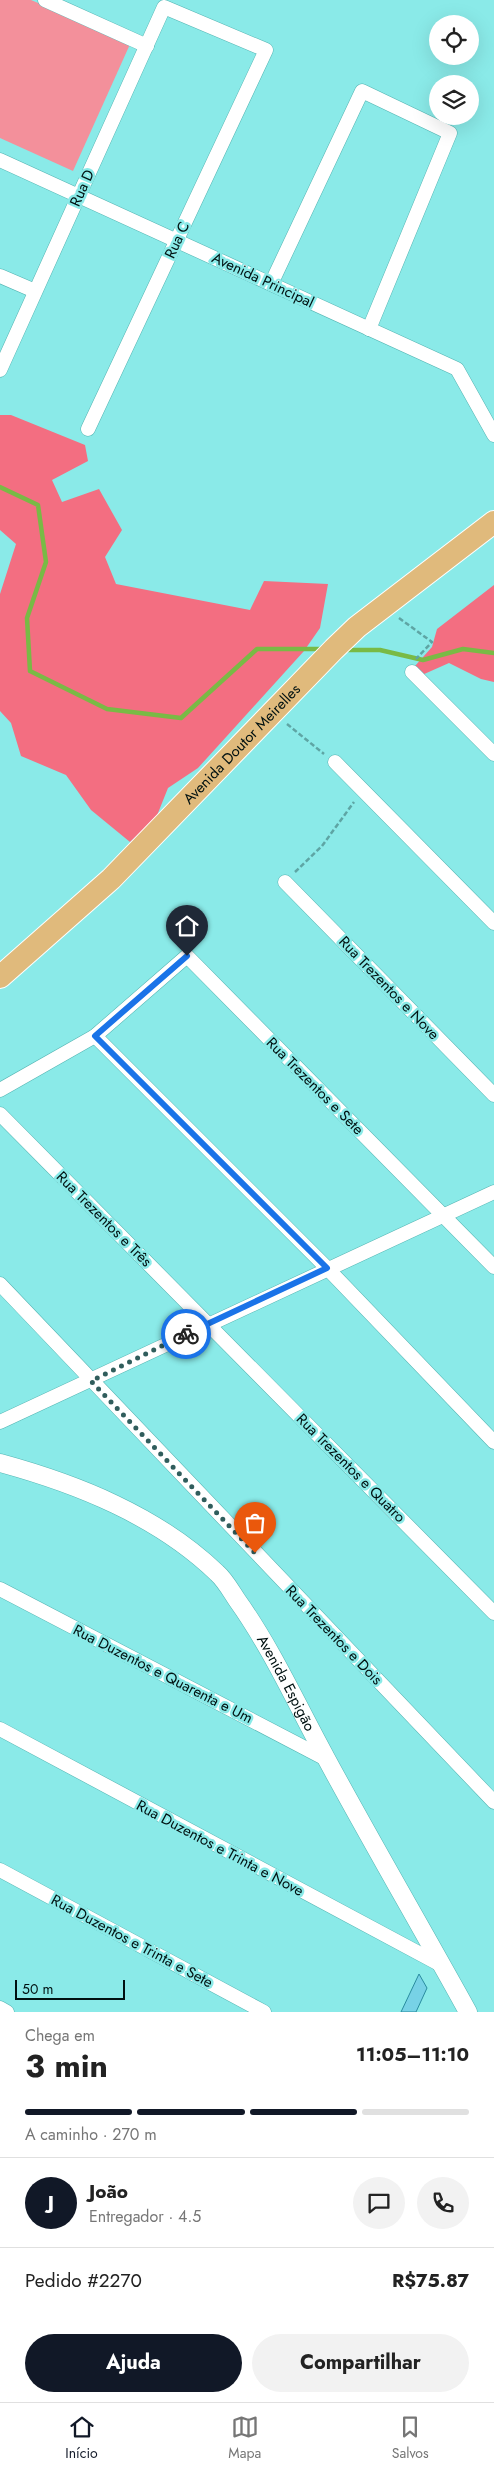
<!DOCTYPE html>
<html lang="pt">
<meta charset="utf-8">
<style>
body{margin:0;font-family:Jost,sans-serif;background:#f2f2f2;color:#222;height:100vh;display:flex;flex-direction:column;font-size:19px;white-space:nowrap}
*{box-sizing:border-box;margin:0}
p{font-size:16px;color:#767676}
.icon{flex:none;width:28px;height:28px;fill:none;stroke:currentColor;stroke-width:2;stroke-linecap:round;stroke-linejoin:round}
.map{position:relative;height:2012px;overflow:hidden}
.sheet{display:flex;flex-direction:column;background:#fff;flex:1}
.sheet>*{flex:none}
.fabs{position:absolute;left:429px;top:15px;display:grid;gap:10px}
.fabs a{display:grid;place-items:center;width:50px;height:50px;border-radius:50%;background:#fff;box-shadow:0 5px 20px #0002;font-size:25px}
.scale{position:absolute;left:15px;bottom:12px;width:110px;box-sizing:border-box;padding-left:5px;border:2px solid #011;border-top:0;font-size:14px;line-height:18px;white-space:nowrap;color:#011;-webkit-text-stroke:4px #8aeae8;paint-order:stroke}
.pin{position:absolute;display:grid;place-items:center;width:42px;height:42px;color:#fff;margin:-51px -21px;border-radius:50% 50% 50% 0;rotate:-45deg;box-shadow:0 0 5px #0007}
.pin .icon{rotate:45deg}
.courier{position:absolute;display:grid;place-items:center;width:50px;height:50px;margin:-25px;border:4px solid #1a73e8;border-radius:50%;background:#fff;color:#222;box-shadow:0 1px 6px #0007}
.head em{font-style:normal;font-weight:700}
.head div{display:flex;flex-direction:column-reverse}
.head{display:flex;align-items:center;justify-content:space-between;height:85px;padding:0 25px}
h1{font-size:32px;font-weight:700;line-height:38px}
.bar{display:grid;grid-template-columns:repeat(4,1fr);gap:8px 5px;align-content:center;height:60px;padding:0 25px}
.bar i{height:6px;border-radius:4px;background:#e0e0e0}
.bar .active{background:#111827}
.bar p{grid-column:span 4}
.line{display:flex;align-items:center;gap:12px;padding:0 25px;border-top:1px solid #e0e0e0}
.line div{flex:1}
.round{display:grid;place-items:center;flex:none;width:52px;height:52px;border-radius:26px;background:#f2f2f2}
.action{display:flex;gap:10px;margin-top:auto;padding:10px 25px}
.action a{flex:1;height:58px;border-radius:30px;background:#111827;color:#fff;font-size:20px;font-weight:700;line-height:58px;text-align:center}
.action a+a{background:#f2f2f2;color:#222}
.menu{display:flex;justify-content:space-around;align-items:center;height:70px;border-top:1px solid #e0e0e0;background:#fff;font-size:14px;color:#767676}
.menu a{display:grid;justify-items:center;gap:2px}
.menu .active{color:#111827}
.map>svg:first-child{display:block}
.green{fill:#f3909b}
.forest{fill:#f36e81}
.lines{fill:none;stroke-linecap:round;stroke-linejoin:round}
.stream{stroke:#79ba45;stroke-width:4.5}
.building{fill:#77d2e6;stroke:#2a8c9f}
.minor-casing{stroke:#53b4b2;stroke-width:15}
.tertiary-casing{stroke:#53b4b2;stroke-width:19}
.primary-casing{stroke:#fff;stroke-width:24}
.path{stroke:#5ea5a4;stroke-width:2.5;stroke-dasharray:5 2.5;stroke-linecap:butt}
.minor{stroke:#fff;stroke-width:14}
.tertiary{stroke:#fff;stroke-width:18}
.primary{stroke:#e0ba7c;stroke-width:22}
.done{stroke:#305d5c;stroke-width:5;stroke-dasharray:0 9}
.route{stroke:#1a73e8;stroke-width:6}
.labels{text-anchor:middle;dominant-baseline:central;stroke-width:5;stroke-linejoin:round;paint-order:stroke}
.street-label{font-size:15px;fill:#011;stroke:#8aeae8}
</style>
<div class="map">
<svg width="494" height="2012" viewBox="0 0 494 2012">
<rect width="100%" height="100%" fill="#8aeae8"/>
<polygon class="green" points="0,0 31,0 131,42 73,171 0,138"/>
<g class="forest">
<polygon points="0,415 11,415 85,445 88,461 52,480 62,502 99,489 122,530 105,557 116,584 250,610 264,581 328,584 320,628 304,651 198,768 168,788 156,818 130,842 91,810 66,775 21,756 11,723 0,711 0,594 16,544 0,530"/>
<polygon points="494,585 494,682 481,679 449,663 422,675 415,671 415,666 432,647 437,629"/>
</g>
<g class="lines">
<g class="stream">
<polyline points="0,487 38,505 46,562 27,618 30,671 107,709 181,718 257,649 323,649"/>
<polyline points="346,650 380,650 423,660 463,649 494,653"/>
</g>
</g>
<polygon class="building" points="419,1974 427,1988 416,2012 401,2012"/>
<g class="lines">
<defs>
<g id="minor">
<polyline points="45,0 147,46"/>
<polyline points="0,160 457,369 494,435"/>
<polyline points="0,276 35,291"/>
<polyline points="271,284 362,91 450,133 369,329"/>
<polyline points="0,370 164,7 266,50 88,429"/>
<polyline points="412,672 494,754"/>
<polyline points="335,762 494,923"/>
<polyline points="285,882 494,1095"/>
<polyline points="95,1036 327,1268 494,1442"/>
<polyline points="0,1090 95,1036 187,956 494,1267"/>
<polyline points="0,1114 494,1613"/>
<polyline points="0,1284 494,1802"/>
<polyline points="0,1422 494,1192"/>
<polyline points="0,1589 326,1759"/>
<polyline points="0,1729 441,1965"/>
<polyline points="0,1870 264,2012"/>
<polyline points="0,2008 7,2012"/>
</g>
<g id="tertiary">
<path id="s1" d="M 0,1463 C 77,1484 158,1516 217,1573 C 225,1580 231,1591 237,1600 C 272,1649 297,1705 326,1758 C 372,1843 421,1927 468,2012"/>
</g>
<g id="primary">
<path id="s2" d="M 0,977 L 111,879 L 334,649 L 357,627 L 494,522"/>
</g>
</defs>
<use href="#minor" class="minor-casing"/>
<use href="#tertiary" class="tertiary-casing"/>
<use href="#primary" class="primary-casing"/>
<g class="path">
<polyline points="399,618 432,642 416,659"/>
<polyline points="287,724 324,754"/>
<polyline points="295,872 322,846 354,802"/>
</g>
<use href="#minor" class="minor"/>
<use href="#tertiary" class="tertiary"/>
<use href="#primary" class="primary"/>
</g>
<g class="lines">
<polyline class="done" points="186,1334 91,1381 255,1553"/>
<polyline class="route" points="186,1334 327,1268 95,1036 187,956"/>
</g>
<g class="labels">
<g class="street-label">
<text transform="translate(82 188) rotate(-66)">Rua D</text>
<text transform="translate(177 240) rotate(-65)">Rua C</text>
<text transform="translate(263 280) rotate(25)">Avenida Principal</text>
<text stroke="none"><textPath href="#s2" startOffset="336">Avenida Doutor Meirelles</textPath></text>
<text transform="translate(389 988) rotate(46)">Rua Trezentos e Nove</text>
<text transform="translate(315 1086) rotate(45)">Rua Trezentos e Sete</text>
<text transform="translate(104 1219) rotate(45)">Rua Trezentos e Três</text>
<text transform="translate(351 1468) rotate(45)">Rua Trezentos e Quatro</text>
<text transform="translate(334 1635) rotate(46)">Rua Trezentos e Dois</text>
<text transform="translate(163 1674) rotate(27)">Rua Duzentos e Quarenta e Um</text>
<text stroke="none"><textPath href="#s1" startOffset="376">Avenida Espigão</textPath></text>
<text transform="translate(220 1848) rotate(28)">Rua Duzentos e Trinta e Nove</text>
<text transform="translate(132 1941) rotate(28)">Rua Duzentos e Trinta e Sete</text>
</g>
</g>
</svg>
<div class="fabs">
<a><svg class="icon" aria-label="locate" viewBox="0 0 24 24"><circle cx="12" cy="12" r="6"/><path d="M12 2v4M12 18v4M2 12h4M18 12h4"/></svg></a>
<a><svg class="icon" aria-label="layers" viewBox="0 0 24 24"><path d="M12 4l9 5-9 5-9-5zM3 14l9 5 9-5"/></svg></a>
</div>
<div class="scale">50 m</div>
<div class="pin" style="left:255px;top:1553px;background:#ea580c"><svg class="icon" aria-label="bag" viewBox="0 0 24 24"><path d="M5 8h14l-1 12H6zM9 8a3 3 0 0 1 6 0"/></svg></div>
<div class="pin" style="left:187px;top:956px;background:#1f2937"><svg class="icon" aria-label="home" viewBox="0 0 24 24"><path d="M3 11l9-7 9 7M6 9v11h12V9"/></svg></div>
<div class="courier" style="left:186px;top:1334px"><svg class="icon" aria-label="bike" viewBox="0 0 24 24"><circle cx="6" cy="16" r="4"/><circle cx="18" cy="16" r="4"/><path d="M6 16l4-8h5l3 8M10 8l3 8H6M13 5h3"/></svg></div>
</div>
<section class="sheet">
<div class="head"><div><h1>3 min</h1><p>Chega em</p></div><em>11:05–11:10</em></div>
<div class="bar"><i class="active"></i><i class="active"></i><i class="active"></i><i></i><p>A caminho · 270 m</p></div>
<div class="line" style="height:90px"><b class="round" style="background:#111827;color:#fff">J</b><div><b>João</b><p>Entregador · 4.5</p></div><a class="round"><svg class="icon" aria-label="chat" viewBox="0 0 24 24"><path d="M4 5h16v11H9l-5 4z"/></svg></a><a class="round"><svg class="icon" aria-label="phone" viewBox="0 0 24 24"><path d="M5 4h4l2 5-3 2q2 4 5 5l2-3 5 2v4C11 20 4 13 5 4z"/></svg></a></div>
<div class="line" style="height:65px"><div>Pedido #2270</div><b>R$75.87</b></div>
<div class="action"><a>Ajuda</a><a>Compartilhar</a></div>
</section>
<nav class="menu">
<a class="active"><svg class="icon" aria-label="home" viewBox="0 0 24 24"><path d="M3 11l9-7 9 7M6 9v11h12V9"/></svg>Início</a>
<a><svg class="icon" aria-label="map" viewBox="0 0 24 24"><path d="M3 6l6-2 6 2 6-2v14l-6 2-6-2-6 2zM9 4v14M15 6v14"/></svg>Mapa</a>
<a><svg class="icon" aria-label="saved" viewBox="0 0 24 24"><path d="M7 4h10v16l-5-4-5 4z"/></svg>Salvos</a>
</nav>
